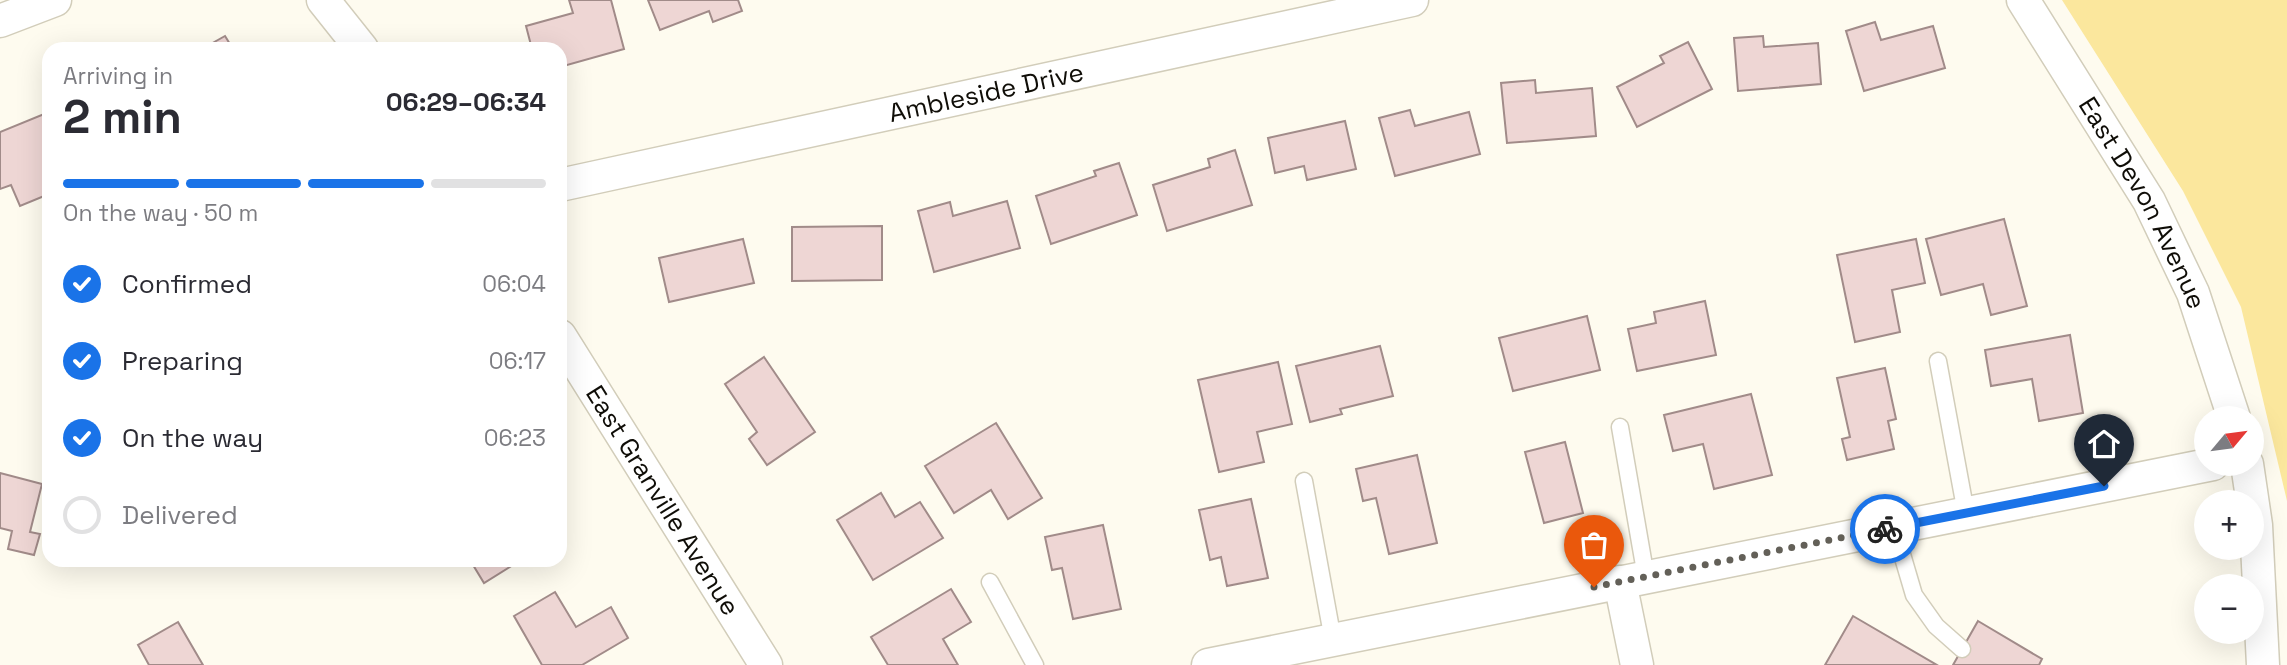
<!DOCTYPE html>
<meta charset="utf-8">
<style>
body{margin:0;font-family:"Space Grotesk",sans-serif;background:#f7f7f7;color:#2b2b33;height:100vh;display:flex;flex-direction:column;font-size:26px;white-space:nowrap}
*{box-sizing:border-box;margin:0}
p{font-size:23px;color:#7c7c81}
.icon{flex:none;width:38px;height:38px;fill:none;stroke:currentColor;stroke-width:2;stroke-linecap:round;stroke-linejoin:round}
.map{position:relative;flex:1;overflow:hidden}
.drawer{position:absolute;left:42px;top:42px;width:525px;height:525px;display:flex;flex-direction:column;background:#fff;border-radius:21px;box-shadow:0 7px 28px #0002}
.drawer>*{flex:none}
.needle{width:46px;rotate:61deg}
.controls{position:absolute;left:2194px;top:406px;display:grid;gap:14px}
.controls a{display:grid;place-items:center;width:70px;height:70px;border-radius:50%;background:#fff;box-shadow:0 7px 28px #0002;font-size:35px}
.pin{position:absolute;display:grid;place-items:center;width:60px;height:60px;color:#fff;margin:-72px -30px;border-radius:50% 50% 50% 0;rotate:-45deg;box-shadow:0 0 7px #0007}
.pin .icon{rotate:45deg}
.courier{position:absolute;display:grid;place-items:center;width:70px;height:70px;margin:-35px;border:5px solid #1a73e8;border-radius:50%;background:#fff;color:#222;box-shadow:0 2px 9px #0007}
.summary em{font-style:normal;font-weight:800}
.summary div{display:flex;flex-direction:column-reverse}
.summary{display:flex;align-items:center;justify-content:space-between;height:119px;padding:0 21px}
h1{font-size:46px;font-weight:800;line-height:52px}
.bar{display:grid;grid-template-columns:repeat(4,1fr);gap:10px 7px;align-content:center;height:84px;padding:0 21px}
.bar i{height:9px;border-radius:5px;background:#e1e1e2}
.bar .current{background:#1a73e8}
.bar p{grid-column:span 4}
ol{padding:0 21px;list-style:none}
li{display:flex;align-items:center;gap:21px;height:77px}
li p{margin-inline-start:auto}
li .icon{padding:7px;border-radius:50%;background:#1a73e8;color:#fff;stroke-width:4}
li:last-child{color:#7c7c81}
li i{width:38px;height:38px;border:4px solid #e1e1e2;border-radius:50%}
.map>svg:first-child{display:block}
.green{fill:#fbe79d}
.building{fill:#eed6d4;stroke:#a18b89;stroke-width:2}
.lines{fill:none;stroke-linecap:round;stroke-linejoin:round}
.lane-casing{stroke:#d2cdba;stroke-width:19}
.street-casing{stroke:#d2cdba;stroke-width:35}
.lane{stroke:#fff;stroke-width:16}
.street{stroke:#fff;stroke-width:32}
.done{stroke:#636058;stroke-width:7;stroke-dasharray:0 12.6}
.route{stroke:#1a73e8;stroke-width:9}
.labels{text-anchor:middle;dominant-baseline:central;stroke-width:7;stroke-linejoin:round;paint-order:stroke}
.street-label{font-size:26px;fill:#0f0d07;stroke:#fff}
</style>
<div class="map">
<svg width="2287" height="665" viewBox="0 0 2287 665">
<rect width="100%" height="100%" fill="#fefbef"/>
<polygon class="green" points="2062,0 2287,0 2287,501 2241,307 2183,191"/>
<g class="building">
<polygon points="569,0 611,0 624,49 560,67 560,49 532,49 526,26 573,13"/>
<polygon points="648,0 738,0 742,11 713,22 709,11 660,30"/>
<polygon points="1875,22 1881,40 1933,26 1945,68 1864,91 1846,31"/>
<polygon points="225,36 233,49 202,49"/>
<polygon points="1763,36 1764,47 1818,43 1821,84 1738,91 1734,38"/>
<polygon points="1688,42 1712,89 1637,127 1617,87 1664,63 1660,56"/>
<polygon points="1535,80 1536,93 1592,88 1596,136 1507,143 1501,83"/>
<polygon points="1410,110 1415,126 1469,112 1480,154 1395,176 1379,118"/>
<polygon points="49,112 49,194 20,206 11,185 0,189 0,132"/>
<polygon points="1345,121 1356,169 1307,180 1304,166 1275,173 1268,138"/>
<polygon points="1235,150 1252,205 1167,231 1153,185 1210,167 1208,159"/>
<polygon points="1119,163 1137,215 1051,244 1036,196 1096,176 1094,171"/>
<polygon points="1007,201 1020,248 934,272 918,211 950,202 953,216"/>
<polygon points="2004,219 2027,306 1991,315 1983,284 1941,295 1926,239"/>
<polygon points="882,226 882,280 792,281 792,227"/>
<polygon points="743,239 754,283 669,302 659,258"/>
<polygon points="1916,239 1925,283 1892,290 1900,332 1855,342 1837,255"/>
<polygon points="1705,301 1716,355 1637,371 1628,329 1656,323 1654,312"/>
<polygon points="1587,316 1600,370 1513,391 1499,338"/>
<polygon points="2070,335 2083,413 2039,421 2032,379 1991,386 1985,350"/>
<polygon points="1380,346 1393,396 1340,409 1342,414 1310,422 1296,366"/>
<polygon points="764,357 815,432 767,465 749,439 757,432 725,384"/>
<polygon points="1278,362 1292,424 1257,432 1264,462 1219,472 1198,380"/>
<polygon points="1885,368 1896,419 1888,421 1894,449 1847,460 1842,439 1850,437 1837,378"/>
<polygon points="1751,394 1772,475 1714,489 1703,444 1673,451 1664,415"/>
<polygon points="996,423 1042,498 1008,519 991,490 954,513 925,466"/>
<polygon points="1565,442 1583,513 1544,523 1525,452"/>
<polygon points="1417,455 1437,543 1389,554 1376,498 1363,501 1356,469"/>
<polygon points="0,473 42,484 30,532 40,534 34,555 8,549 12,531 0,528"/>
<polygon points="881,493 895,517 920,502 943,538 873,580 837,520"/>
<polygon points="1251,499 1268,578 1227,586 1221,557 1210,560 1199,510"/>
<polygon points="1103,525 1121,609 1073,619 1062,568 1052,570 1045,537"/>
<polygon points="470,560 521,560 484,583"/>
<polygon points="951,589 971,622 943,639 958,665 888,665 871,637"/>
<polygon points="555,592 576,627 611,607 628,638 582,665 542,665 514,616"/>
<polygon points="1853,616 1937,665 1825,665"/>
<polygon points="1978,621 2042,659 2039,665 1953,665"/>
<polygon points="178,622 203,665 149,665 138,645"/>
</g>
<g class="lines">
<defs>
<g id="lane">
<polyline points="1938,361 1966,513"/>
<polyline points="1620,427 1646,577"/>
<polyline points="1304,481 1333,640"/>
<polyline points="1894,527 1914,595 1936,626 1962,649"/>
<polyline points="990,582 1035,665"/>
</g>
<g id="street">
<polyline points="323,0 362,49"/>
<path id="s1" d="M 2023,0 L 2149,201 L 2193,293 L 2234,418"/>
<polyline points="0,21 55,0"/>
<path id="s2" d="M 560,185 L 1412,0"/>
<path id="s3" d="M 560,336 L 766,665"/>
<polyline points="2247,464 2256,525 2263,665"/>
<polyline points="1620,582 1637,665"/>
<polyline points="1208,665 2213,464"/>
</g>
</defs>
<use href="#lane" class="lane-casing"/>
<use href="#street" class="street-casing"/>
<use href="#lane" class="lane"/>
<use href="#street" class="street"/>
</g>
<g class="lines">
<polyline class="done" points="1594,587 1885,529"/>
<polyline class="route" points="1885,529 2104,486"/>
</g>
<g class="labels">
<g class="street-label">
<text stroke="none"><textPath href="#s2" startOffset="436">Ambleside Drive</textPath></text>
<text stroke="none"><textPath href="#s1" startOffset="236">East Devon Avenue</textPath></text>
<text stroke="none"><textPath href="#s3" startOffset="194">East Granville Avenue</textPath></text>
</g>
</g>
</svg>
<div class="controls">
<a><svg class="needle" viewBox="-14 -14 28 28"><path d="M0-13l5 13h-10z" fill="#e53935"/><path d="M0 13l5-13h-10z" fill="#7c7c81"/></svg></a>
<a>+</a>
<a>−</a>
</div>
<div class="pin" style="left:1594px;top:587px;background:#ea580c"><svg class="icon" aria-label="bag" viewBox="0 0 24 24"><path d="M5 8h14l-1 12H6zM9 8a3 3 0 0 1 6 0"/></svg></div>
<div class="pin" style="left:2104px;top:486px;background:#1f2937"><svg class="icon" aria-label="home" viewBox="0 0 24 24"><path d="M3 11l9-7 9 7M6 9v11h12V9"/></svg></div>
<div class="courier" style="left:1885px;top:529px"><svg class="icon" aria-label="bike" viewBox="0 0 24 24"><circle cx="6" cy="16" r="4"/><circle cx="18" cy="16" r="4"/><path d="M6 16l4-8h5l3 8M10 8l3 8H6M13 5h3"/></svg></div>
<section class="drawer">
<div class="summary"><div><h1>2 min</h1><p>Arriving in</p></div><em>06:29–06:34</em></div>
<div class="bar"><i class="current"></i><i class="current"></i><i class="current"></i><i></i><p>On the way · 50 m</p></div>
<ol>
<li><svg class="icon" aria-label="check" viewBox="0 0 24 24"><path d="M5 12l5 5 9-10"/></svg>Confirmed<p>06:04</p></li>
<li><svg class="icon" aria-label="check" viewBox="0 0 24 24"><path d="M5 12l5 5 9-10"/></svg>Preparing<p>06:17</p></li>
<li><svg class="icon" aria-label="check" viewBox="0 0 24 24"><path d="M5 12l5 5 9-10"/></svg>On the way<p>06:23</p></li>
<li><i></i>Delivered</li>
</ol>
</section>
</div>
